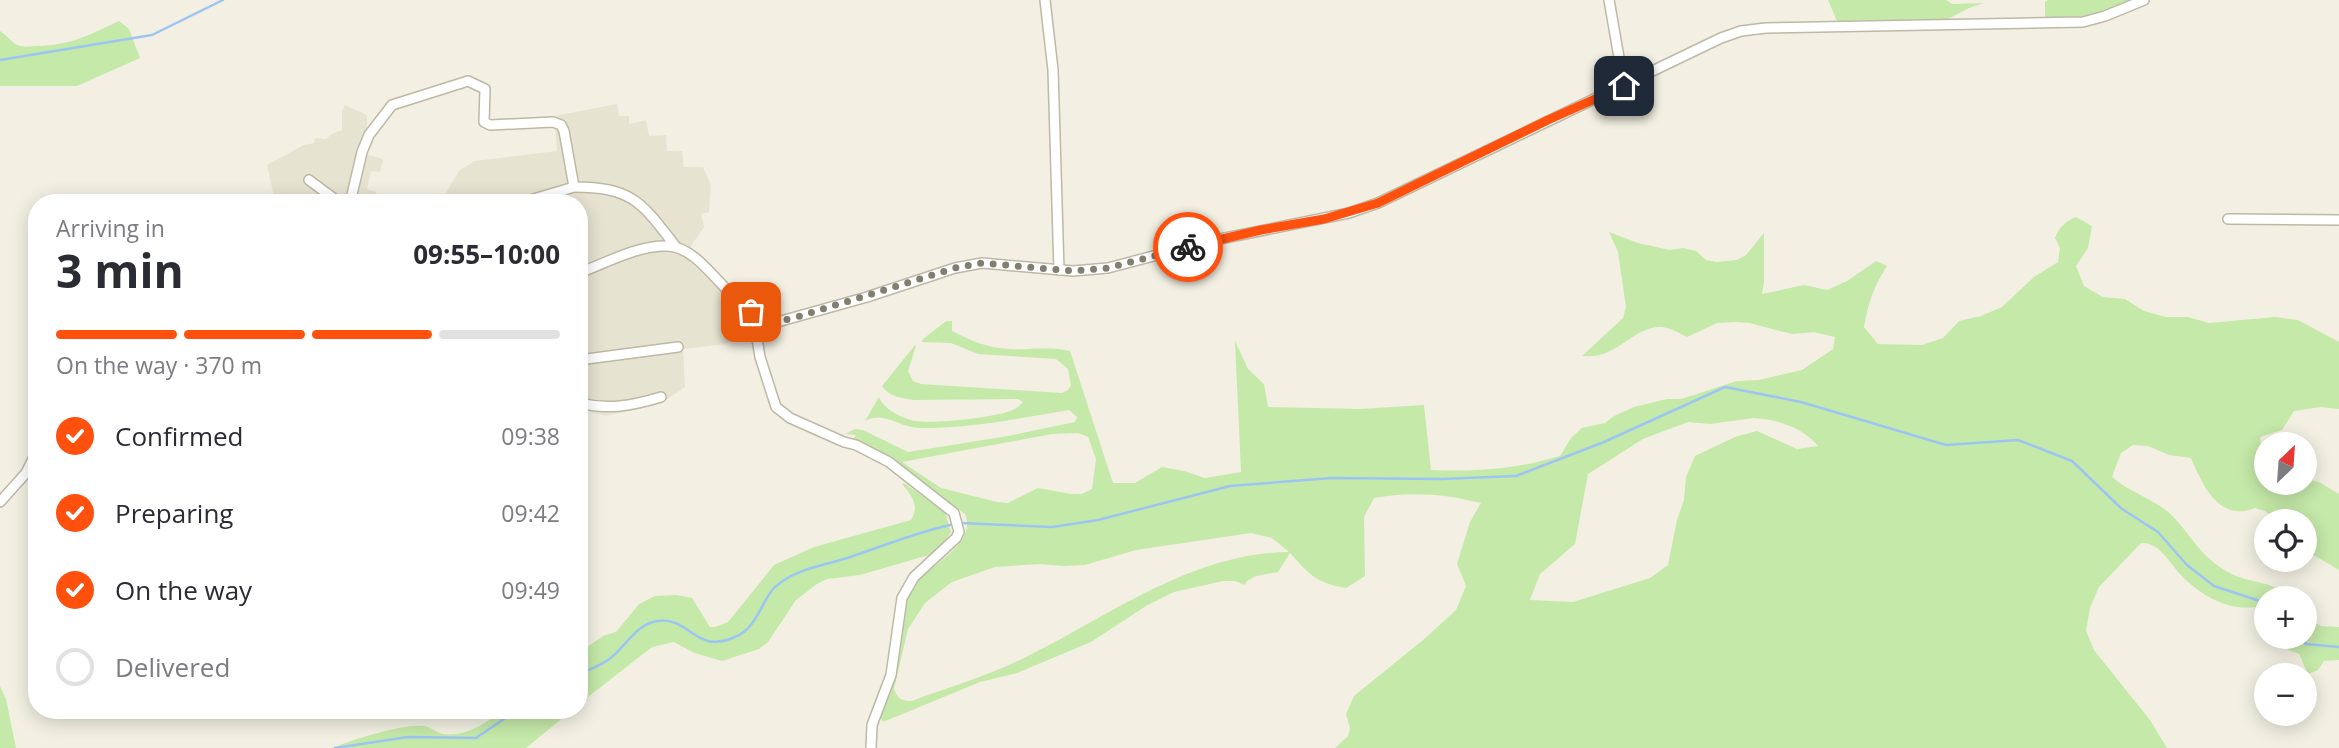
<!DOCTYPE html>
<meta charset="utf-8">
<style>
body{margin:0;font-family:"Open Sans",sans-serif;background:#f7f7f7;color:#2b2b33;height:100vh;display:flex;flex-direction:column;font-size:26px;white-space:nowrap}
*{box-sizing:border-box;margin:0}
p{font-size:23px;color:#7c7c81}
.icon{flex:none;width:38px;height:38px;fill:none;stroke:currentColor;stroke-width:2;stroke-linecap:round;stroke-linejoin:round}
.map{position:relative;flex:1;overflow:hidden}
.details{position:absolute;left:28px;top:194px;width:560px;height:525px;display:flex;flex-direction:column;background:#fff;border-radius:28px;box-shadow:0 4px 18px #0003}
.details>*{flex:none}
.needle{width:46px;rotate:25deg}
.buttons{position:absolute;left:2254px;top:432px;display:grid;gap:14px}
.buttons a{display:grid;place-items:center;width:63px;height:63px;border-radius:50%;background:#fff;box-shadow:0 4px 18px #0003;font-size:35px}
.pin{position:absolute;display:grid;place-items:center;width:60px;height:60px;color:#fff;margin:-30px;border-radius:14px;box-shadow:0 4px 10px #0006}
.courier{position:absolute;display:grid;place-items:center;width:70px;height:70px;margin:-35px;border:5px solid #ff500e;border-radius:50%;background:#fff;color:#222;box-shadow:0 2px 9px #0007}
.summary em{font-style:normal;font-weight:700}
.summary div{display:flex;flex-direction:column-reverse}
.summary{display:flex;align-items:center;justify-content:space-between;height:119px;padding:0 28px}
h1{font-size:46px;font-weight:700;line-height:52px}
.bar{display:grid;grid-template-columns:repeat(4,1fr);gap:10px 7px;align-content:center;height:84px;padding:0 28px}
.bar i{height:9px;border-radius:5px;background:#e1e1e2}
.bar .selected{background:#ff500e}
.bar p{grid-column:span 4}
ol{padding:0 28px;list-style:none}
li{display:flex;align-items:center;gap:21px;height:77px}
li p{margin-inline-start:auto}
li .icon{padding:7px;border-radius:50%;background:#ff500e;color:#fff;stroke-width:4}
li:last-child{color:#7c7c81}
li i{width:38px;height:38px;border:4px solid #e1e1e2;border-radius:50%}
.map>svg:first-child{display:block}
.residential{fill:#e7e3d1}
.green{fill:#c5e9a9;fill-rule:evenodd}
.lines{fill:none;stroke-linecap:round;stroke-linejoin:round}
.stream{stroke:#9cc5f3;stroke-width:2.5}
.street-casing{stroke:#beb9a6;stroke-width:12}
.street{stroke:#fff;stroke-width:9}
.done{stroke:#827e71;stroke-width:7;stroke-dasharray:0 12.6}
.route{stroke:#ff500e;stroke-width:9}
</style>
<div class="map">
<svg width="2339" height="748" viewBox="0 0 2339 748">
<rect width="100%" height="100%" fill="#f3f0e3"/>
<g class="residential">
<polygon points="617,104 619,116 629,116 629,124 646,120 649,136 666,135 667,151 682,151 684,167 703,167 711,185 709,212 701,214 704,227 684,256 727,296 750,330 726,344 683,349 685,387 660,404 606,416 579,409 579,203 440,203 459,171 474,161 557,151 554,116"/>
<polygon points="345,105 367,115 367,130 373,134 365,154 383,159 380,172 371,171 367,189 376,192 374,203 280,203 273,192 267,165 304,145 314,143 315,138 326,139 332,134 342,130 342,112"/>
</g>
<g class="green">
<polygon points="1828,0 1946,0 1952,4 1984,3 1969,8 1946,20 1837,21"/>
<path d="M 2048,0 L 2130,0 C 2097,14 2082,19 2045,19 L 2045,2 Z"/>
<path d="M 119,21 L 129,29 L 140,58 L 77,86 L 0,86 L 0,31 C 7,35 11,42 17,45 C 24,48 32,46 40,46 C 74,44 89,35 119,21 Z"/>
<path d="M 2076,217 L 2092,226 L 2088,248 L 2076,266 L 2084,286 L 2103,297 L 2125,299 L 2144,311 L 2166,317 L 2188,317 L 2209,323 L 2275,317 L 2298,320 L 2339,342 L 2339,409 L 2321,407 L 2294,411 L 2282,430 L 2260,437 C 2262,453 2266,467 2266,483 L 2305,483 L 2305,479 L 2319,482 L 2339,494 L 2339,570 L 2305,550 L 2305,522 L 2277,521 L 2265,511 L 2255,508 C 2219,523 2202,484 2191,458 L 2169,455 L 2148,446 L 2133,445 L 2121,453 L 2112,477 C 2129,492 2151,498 2167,511 C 2190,531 2197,555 2228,572 C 2248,584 2274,580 2291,598 L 2266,598 L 2266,615 L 2255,607 C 2228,611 2200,595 2182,576 C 2171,565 2159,541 2141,543 L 2099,587 L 2090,608 L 2086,630 L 2094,650 L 2150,720 L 2167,748 L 1335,748 L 1348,736 L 1350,729 L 1346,714 L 1354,696 L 1423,640 L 1456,610 L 1466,586 L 1457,564 L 1470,522 L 1481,503 C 1447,494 1409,491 1374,498 L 1364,517 L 1365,576 L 1346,588 C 1316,583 1310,575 1290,553 L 1278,572 L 1256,576 L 1247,581 L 1245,585 L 1235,581 L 1223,581 L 1174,592 L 1146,606 L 1091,642 L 1017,673 L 980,682 L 883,722 L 880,717 C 889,696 898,668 901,645 C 904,625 901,606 912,588 C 926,566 978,546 965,514 L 902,470 L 853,440 L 856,435 L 845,434 L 855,429 L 863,430 L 908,452 L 1008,436 L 1075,422 L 1077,417 L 1069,410 C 1021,418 972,428 922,428 C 899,429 886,410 865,421 L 879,397 C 884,410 902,418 915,421 C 933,424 986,418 1004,413 C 1011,412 1018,408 1023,402 L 1018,399 L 914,400 C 902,398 889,397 882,386 L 915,345 L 916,346 L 908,371 L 913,381 L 921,384 L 1062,393 L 1068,390 L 1071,385 L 1068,369 L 1056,359 L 978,354 L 951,343 L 922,342 L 923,339 L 946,321 L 952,321 L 952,331 C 970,340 987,348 1009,349 C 1030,350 1049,346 1070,351 L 1113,483 L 1135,483 L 1162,467 L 1184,471 L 1205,478 L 1241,472 L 1235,341 L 1248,369 L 1264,384 L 1268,407 L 1360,409 L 1424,405 L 1431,470 C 1476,472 1516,469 1560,456 L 1571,438 L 1582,428 L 1605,423 L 1614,416 L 1634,407 L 1667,399 L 1681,399 L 1737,381 L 1759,380 L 1802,370 L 1833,349 L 1835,337 L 1814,332 L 1792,334 L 1749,323 L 1736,322 L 1717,323 L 1687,337 C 1679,333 1669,327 1660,327 C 1632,327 1617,360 1582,356 L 1623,318 L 1626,307 L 1618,252 L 1609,232 L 1638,243 L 1670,250 L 1683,248 L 1696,251 L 1706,260 L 1717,262 L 1737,260 L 1746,255 L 1764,233 L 1764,282 L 1762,294 L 1804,285 L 1827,290 L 1847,281 L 1876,261 L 1887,266 C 1874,286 1868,303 1864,327 L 1878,344 L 1922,345 L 1943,338 L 1959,321 L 1981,316 L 2002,307 L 2034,277 L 2058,262 L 2060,248 L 2055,238 C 2059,227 2066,221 2076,217 ZM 1754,418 C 1779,420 1802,427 1818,446 L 1797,449 L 1757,431 L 1735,437 L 1695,456 L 1686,477 L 1684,500 L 1677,520 L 1668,565 L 1650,578 L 1573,602 L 1530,600 L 1540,574 L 1575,544 L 1588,474 L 1643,439 L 1688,422 L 1710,424 ZM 1078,433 L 1088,437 L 1096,459 L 1092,489 L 1082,494 L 1071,494 L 1038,488 L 1008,503 L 997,502 L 941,488 L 902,462 L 1052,434 ZM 1251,533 L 1272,538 L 1289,552 C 1192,553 1111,615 1026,657 C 990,675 950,687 912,701 C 901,701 898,699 894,689 L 908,629 L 925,603 L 952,582 L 995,567 L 1040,564 L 1063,566 L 1085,565 L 1136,550 Z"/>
<path d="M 904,483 L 945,512 L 951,532 L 945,541 L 929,555 L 860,575 L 827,579 L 817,584 L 796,600 L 768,642 L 759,649 L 722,661 L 694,653 L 674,642 L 652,647 L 579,704 L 579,652 L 605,635 L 616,632 L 639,604 L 655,596 L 676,595 L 692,598 L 710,627 L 715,627 L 728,622 L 774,565 L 814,547 L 911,520 C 920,506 912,496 902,484 Z"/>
<path d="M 2305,617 L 2321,626 L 2339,627 L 2339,660 L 2324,661 L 2318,670 L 2308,674 L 2299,654 C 2289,650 2281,647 2276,637 L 2305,637 Z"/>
<polygon points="0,686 6,699 16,748 0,748"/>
<path d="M 504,711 L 571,711 L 526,748 L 333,748 C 353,739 403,724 424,726 C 431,727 437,733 444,734 C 467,737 486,722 504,711 Z"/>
</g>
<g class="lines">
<g class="stream">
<polyline points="0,60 152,35 223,0"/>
<polyline points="960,523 1052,527 1098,520 1230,486 1332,478 1441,479 1516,476 1604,442 1725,387 1801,402 1946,445 2018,440 2072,461 2122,509 2158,532 2187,565 2214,586 2266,603"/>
<polyline points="2299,637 2306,644 2339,647"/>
<path d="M 579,674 C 588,670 600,666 608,660 C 624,649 636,624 657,621 C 690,616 695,655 735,637 C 757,628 761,602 774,588 C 794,569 822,566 847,558 C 883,546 917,532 954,524"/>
<polyline points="335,748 408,737 476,738 517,710"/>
</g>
<defs>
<g id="street">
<polyline points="1045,0 1053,70 1059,270"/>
<polyline points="1609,0 1624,86"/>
<polyline points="309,180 340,203"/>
<path d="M 350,203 L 362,152 L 369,135 L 392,105 L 468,81 L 485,89 L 484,122 L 490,125 L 553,122 L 561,125 L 564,131 L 574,187 C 633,187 642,203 676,247"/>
<polyline points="520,203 574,187"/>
<polyline points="2228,219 2339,220"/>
<path d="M 579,273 C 606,263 638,245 667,246 C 708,247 730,318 781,321 L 867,297 L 955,268 L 982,263 L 1073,271 L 1108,268 L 1210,241 L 1349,213 L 1378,203 L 1721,38 L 1741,31 L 1766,28 L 2083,22 L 2105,16 L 2144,0"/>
<polyline points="737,301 741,312 756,332 760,357 776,407 790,418 844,442 856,445 889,462 954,513 959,532 956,538 914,577 902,598 891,675 872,725 871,748"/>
<polyline points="579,360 678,347"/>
<path d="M 579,403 C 609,410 631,406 661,397"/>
<polyline points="0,502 26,473 37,451"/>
</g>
</defs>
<use href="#street" class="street-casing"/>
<use href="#street" class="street"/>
</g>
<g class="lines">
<path class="done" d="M 751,312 C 765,321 778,322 794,318 L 955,268 L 982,263 L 1073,271 L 1108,268 L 1188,247"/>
<polyline class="route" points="1188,247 1261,230 1324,219 1378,203 1548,120 1624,86"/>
</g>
</svg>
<div class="buttons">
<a><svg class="needle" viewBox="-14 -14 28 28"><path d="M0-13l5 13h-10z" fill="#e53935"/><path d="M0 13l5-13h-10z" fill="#7c7c81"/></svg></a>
<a><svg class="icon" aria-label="locate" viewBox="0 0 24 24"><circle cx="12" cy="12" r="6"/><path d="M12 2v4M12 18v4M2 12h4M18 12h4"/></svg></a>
<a>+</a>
<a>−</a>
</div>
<div class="pin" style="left:751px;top:312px;background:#ea580c"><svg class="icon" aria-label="bag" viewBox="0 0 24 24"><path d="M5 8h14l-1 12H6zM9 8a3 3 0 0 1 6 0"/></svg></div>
<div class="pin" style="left:1624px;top:86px;background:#1f2937"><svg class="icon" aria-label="home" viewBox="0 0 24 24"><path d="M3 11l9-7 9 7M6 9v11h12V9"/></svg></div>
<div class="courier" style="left:1188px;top:247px"><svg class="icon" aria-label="bike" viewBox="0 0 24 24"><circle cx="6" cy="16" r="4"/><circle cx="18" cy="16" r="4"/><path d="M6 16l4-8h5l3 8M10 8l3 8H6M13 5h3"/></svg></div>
<section class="details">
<div class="summary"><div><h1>3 min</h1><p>Arriving in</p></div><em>09:55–10:00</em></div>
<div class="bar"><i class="selected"></i><i class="selected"></i><i class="selected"></i><i></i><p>On the way · 370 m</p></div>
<ol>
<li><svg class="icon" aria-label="check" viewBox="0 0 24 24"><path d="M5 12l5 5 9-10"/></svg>Confirmed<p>09:38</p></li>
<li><svg class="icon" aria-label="check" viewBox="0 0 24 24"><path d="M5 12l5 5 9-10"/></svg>Preparing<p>09:42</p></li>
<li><svg class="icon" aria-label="check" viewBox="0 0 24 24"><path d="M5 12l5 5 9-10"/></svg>On the way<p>09:49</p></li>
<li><i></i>Delivered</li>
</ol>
</section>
</div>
